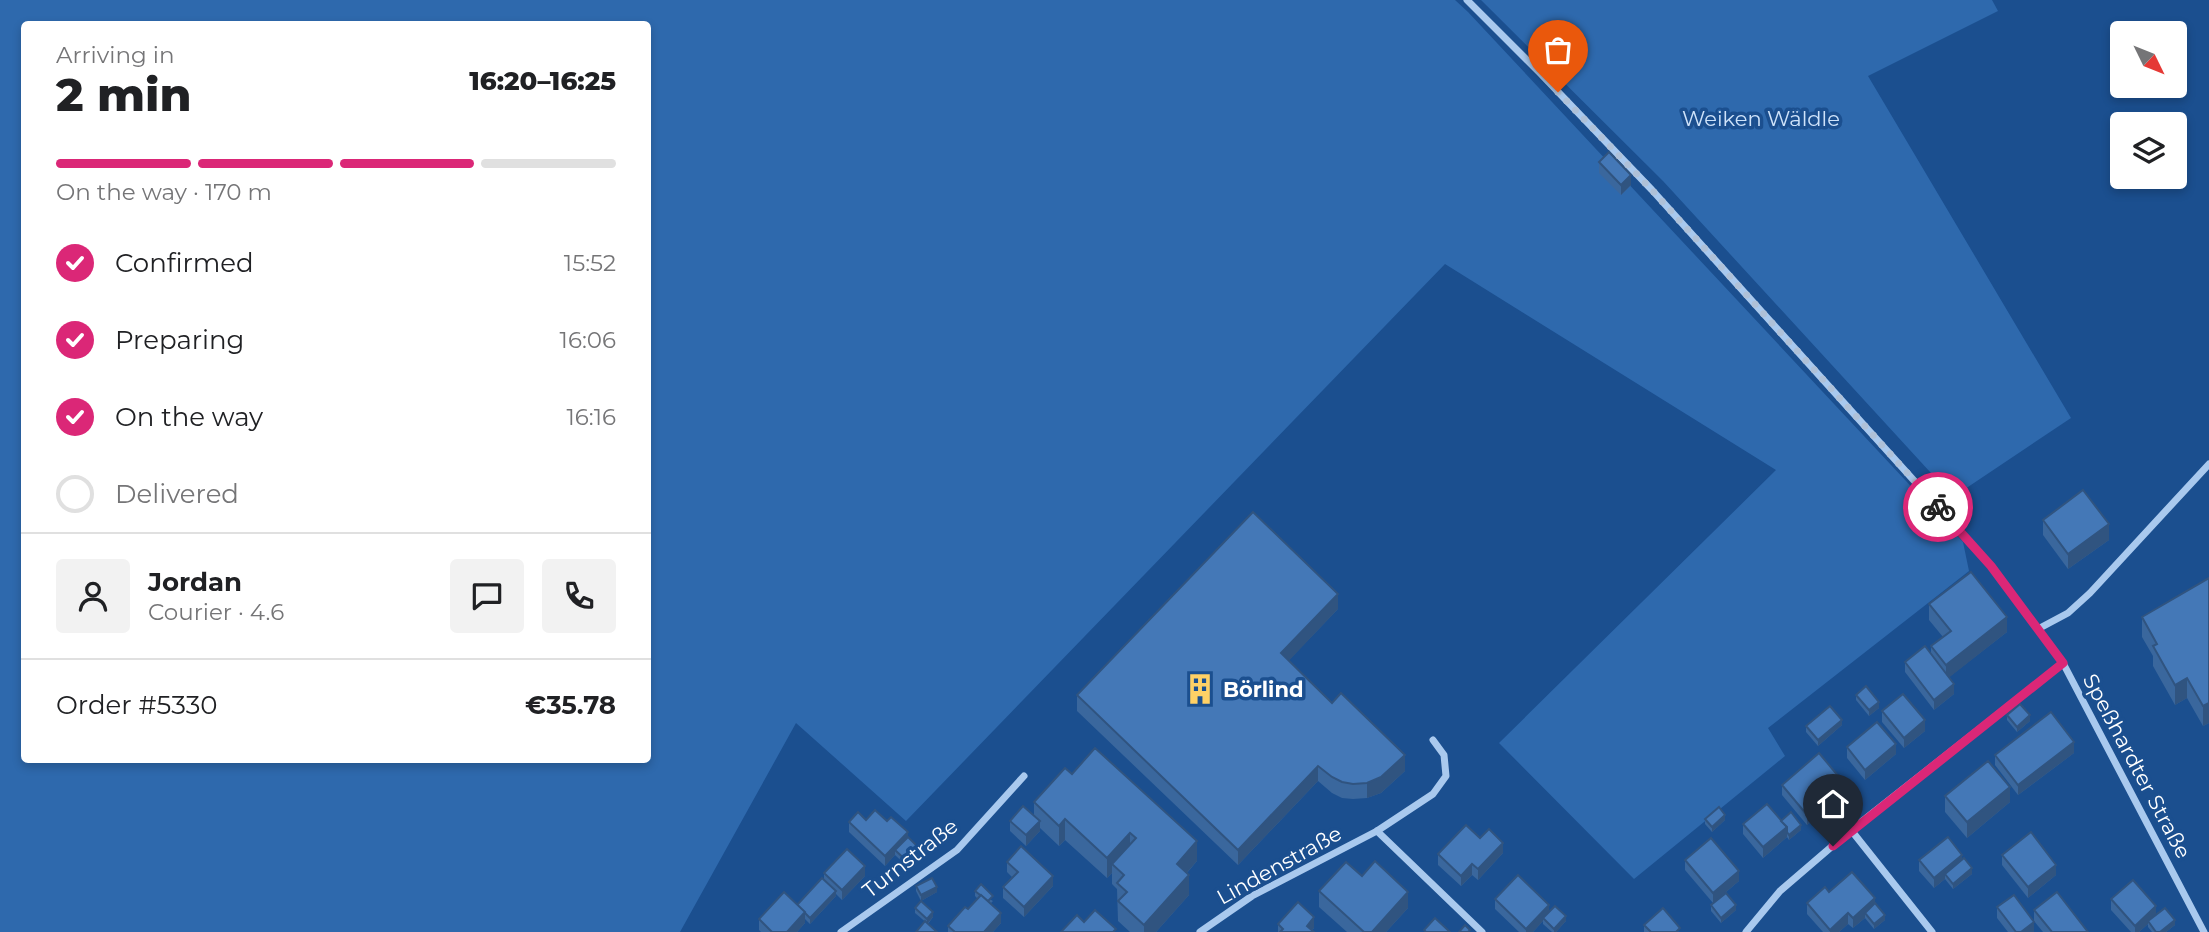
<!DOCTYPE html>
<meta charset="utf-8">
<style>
body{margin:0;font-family:Montserrat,sans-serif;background:#f2f2f2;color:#202124;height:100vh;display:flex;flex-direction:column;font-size:26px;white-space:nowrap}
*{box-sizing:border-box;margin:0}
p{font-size:23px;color:#757577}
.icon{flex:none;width:38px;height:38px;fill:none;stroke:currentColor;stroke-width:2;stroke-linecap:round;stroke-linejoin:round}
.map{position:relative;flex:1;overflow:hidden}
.sheet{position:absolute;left:21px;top:21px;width:630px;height:742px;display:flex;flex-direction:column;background:#fff;border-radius:7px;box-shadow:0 4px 10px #0003}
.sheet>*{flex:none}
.needle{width:46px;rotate:133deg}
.fabs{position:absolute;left:2110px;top:21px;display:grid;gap:14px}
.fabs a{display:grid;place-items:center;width:77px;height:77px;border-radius:7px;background:#fff;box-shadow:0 4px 10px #0003;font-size:35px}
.pin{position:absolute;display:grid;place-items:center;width:60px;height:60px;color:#fff;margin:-72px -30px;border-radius:50% 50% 50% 0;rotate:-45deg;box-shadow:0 0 7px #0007}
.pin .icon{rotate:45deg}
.courier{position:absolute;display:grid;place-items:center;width:70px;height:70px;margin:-35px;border:5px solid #db2777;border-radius:50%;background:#fff;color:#222;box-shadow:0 2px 9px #0007}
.summary em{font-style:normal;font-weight:800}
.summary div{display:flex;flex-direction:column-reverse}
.summary{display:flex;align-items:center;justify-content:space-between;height:119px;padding:0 35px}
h1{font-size:46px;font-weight:800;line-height:52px}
.bar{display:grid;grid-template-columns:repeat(4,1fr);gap:10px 7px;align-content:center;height:84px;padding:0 35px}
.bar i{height:9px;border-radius:5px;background:#e0e0e0}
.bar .active{background:#db2777}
.bar p{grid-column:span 4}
.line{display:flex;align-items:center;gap:18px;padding:0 35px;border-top:2px solid #e0e0e0}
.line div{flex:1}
.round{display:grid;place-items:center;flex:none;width:74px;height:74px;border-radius:7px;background:#f2f2f2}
ol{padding:0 35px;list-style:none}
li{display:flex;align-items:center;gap:21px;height:77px}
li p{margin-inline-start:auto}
li .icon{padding:7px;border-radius:50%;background:#db2777;color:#fff;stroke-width:4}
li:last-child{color:#757577}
li i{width:38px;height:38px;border:4px solid #e0e0e0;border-radius:50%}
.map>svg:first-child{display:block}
.green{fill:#2e69ad;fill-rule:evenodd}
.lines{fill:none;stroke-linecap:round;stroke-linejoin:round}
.minor{stroke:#a9c9ee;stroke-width:7}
.wall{fill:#3a679d}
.shaded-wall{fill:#305480}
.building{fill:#4478b7;stroke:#305480;stroke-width:2}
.done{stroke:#afc1d8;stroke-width:7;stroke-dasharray:0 12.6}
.route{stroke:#db2777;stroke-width:9}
.labels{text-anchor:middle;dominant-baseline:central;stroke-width:7;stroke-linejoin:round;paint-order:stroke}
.park-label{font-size:21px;fill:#cfe3fa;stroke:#1b4f8f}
.poi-label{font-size:21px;font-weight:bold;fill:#fff;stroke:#1b4f8f;text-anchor:start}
.street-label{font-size:21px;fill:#fff;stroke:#1b4f8f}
</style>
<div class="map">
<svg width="2209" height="932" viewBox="0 0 2209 932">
<rect width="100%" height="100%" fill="#1b4f8f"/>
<g class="green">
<path d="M 0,0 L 1455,0 L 1468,12 L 1963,542 L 1969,571 L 1768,728 L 1785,756 L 1634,879 L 1499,743 L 1776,470 L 1445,264 L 906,821 L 796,723 L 680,932 L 0,932 ZM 24,24 L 648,24 L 648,760 L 24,760 Z"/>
<polygon points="1481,0 1992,0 1998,11 1868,76 2071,418 1953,497 1663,181"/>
</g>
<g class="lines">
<g class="minor">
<polyline points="1467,0 1540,73 1652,190 1991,566 2063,663 2204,932"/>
<polyline points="2038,629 2068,613 2090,593 2209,464"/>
<polyline points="1851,830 1932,932"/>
<polyline points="1377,831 1482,932"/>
<polyline points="841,932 957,850 1024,776"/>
<polyline points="1200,932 1252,896 1377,831 1433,794 1446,776 1444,755 1433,740"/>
<polyline points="1746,932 1780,891 1851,830 2063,663"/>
</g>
</g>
<g class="wall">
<polygon points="1599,162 1631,185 1621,195 1599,173"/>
<polygon points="2043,520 2109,540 2068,569 2043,535"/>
<polygon points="2209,578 2209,723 2203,726 2187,698 2175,705 2153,666 2153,656 2142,637 2142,617"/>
<polygon points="1929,604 2007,632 1949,677 1954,694 1934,710 1905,672 1905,662 1931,654 1931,646 1943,637 1929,620"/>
<polygon points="1338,609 1288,661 1405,771 1381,793 1367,798 1353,799 1342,798 1332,793 1318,781 1238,865 1077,711 1077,695"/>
<polygon points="1856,695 1879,708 1869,716 1856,700"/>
<polygon points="1882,711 1925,731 1904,748 1882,722"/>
<polygon points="2007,715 2030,721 2017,732 2007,720"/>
<polygon points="1842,725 1818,746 1806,732 1806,726"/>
<polygon points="1847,747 1896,754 1865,780 1847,758"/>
<polygon points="2074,753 2018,795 1995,765 1995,755"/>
<polygon points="1072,774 1197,861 1187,873 1189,895 1156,932 1130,932 1118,921 1117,889 1112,884 1112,873 1107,878 1065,840 1059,846 1040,828 1040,831 1026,846 1010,831 1010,821 1034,815 1034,802"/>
<polygon points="1782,785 1844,793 1807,825 1782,795"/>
<polygon points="1945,796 2010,802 1967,838 1945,812"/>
<polygon points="1705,819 1725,820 1712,832 1705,824"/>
<polygon points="866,820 887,821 908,837 923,857 911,870 895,855 885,866 849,832 849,822"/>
<polygon points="1781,821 1801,830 1789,840 1787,837 1763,858 1743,834 1743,824"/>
<polygon points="1480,838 1503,853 1478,880 1472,875 1461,886 1438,865 1438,854"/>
<polygon points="2002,855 2056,875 2028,898 2002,865"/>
<polygon points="1685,860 1739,881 1713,903 1685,870"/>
<polygon points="1919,860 1962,860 1972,874 1953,889 1945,879 1934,888 1919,871"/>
<polygon points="1007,862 1053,886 1024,917 1003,898 1003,887 1012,877 1007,872"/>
<polygon points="824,873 865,876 842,900 836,894 836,896 810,924 805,919 805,923 797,932 761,932 759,930 759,919 797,905 824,880"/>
<polygon points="1362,876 1408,908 1386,932 1347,932 1319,907 1319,891"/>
<polygon points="916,886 937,892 921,901 916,891"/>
<polygon points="975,891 993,901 991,903 1001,923 993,932 948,932 948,926 968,909 978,899 975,896"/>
<polygon points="1829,892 1875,903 1885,920 1874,929 1865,918 1853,928 1848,924 1839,932 1823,932 1807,914 1807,903"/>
<polygon points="1495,899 1549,913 1566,921 1556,932 1552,932 1543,924 1543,921 1533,932 1519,932 1495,909"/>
<polygon points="2111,899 2156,915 2175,925 2166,932 2152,932 2148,927 2148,924 2139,932 2131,932 2111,910"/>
<polygon points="1711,905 1736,910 1721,923 1711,911"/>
<polygon points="1997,907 2034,932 2008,932 1997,918"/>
<polygon points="915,908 933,917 928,924 915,913"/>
<polygon points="2034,910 2088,932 2043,932 2034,921"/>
<polygon points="1278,924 1314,928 1312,930 1314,932 1278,932"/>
<polygon points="1644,925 1680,932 1644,932"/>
</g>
<g class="shaded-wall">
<polygon points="1631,175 1631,185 1621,195 1621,185"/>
<polygon points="2109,524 2109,540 2068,569 2068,554"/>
<polygon points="1338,594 1338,609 1281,669 1281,653"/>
<polygon points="2007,617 2007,632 1946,680 1946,665"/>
<polygon points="2187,678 2187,698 2175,705 2175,685"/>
<polygon points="1954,684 1954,694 1934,710 1934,700"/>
<polygon points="1879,702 1879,708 1869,716 1869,710"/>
<polygon points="2209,703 2209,723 2203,726 2203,706"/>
<polygon points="2030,715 2030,721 2017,732 2017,727"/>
<polygon points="1842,720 1842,725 1818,746 1818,740"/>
<polygon points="1925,720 1925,731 1904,748 1904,738"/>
<polygon points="2074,742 2074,753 2018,795 2018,785"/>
<polygon points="1896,744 1896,754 1865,780 1865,770"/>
<polygon points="1405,755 1405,771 1381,793 1367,798 1367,783"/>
<polygon points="1318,766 1318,781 1238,865 1238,850"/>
<polygon points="1844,783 1844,793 1807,825 1807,815"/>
<polygon points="2010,787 2010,802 1967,838 1967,822"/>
<polygon points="1725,815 1725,820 1712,832 1712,827"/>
<polygon points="1065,819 1065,840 1059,846 1059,826"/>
<polygon points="1040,821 1040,831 1026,846 1026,835"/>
<polygon points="1801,825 1801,830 1789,840 1789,835"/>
<polygon points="1787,827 1787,837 1763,858 1763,847"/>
<polygon points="908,832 908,842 895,850 895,855 885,866 885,856"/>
<polygon points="1130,833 1130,853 1112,864 1112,873 1107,878 1107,858"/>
<polygon points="1197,841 1197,861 1177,884 1177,864"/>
<polygon points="1503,843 1503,853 1478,880 1478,869"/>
<polygon points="923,852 923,857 911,870 911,865"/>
<polygon points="1962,855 1962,865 1945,874 1945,879 1934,888 1934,878"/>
<polygon points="1472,864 1472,875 1461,886 1461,876"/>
<polygon points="2056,865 2056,875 2028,898 2028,887"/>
<polygon points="865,866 865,876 842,900 842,890"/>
<polygon points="1972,868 1972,874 1953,889 1953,884"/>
<polygon points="1739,871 1739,881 1713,903 1713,893"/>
<polygon points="1189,875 1189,895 1156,932 1144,932 1144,925"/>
<polygon points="1053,876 1053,886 1024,917 1024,907"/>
<polygon points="937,887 937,892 921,901 921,895"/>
<polygon points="836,891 836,896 810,924 810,918"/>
<polygon points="1408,892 1408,908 1386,932 1372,932"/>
<polygon points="1875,898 1875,909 1865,913 1865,918 1853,928 1853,918"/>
<polygon points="1549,905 1549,915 1543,918 1543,921 1533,932 1526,932 1526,929"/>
<polygon points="1736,905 1736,910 1721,923 1721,918"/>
<polygon points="2156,906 2156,917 2148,921 2148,924 2139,932 2135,932 2135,926"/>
<polygon points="805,912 805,923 797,932 787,932"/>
<polygon points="933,912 933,917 927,924 927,919"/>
<polygon points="1001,913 1001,923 993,932 984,932"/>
<polygon points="1848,913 1848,924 1839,932 1830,932 1830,930"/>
<polygon points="1885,915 1885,920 1874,929 1874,924"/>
<polygon points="1566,916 1566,921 1556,932 1554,932 1554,929"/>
<polygon points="1314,917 1314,928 1310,932 1307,926"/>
<polygon points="2175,920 2175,925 2166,932 2160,932"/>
<polygon points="2034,922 2034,932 2021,932"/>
</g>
<g class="building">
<polygon points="1609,152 1631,175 1621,185 1599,162"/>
<polygon points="2083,490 2109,524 2068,554 2043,520"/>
<polygon points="1253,512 1338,594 1281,653 1332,703 1341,693 1405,755 1381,777 1367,783 1353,784 1342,782 1332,777 1318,766 1238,850 1077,695"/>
<polygon points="1971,572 2007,617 1946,665 1931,646 1951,631 1929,604"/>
<polygon points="2209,578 2209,703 2203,706 2187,678 2175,685 2153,646 2157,644 2142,617"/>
<polygon points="1925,646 1954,684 1934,700 1905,662"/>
<polygon points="1866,686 1879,702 1869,710 1856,695"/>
<polygon points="1903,694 1925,720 1904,738 1882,711"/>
<polygon points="2020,704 2030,715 2017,727 2007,715"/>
<polygon points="1830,706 1842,720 1818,740 1806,726"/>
<polygon points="2051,712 2074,742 2018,785 1995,755"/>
<polygon points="1877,722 1896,744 1865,770 1847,747"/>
<polygon points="1095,748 1197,841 1177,864 1189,875 1144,925 1118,901 1127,892 1117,883 1124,875 1112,864 1136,838 1130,833 1107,858 1065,819 1059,826 1034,802 1065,768 1072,774"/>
<polygon points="1819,753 1844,783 1807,815 1782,785"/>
<polygon points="1988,761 2010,787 1967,822 1945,796"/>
<polygon points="1767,804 1787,827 1763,847 1743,824"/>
<polygon points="1023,806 1040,821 1026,835 1010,821"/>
<polygon points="1719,807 1725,815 1712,827 1705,819"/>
<polygon points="875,810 887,821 891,817 908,832 885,856 849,822 858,812 866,820"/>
<polygon points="1791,812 1801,825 1789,835 1787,832 1787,827 1781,821"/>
<polygon points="1466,825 1480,838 1489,829 1503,843 1478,869 1472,864 1461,876 1438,854"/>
<polygon points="2031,832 2056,865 2028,887 2002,855"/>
<polygon points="908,837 923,852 911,865 895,850"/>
<polygon points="1948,837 1962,855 1934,878 1919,860"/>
<polygon points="1711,838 1739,871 1713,893 1685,860"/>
<polygon points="1021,846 1053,876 1024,907 1003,887 1018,872 1007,862"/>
<polygon points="847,849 865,866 842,890 824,873"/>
<polygon points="1964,858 1972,868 1953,884 1945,874"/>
<polygon points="1375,861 1408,892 1372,932 1364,932 1319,891 1346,862 1362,876"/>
<polygon points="1852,872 1875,898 1853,918 1848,913 1830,930 1807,903 1825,887 1829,892"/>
<polygon points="1518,875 1549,905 1526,929 1495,899"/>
<polygon points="822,878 836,891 810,918 797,905"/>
<polygon points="932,878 937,887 921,895 916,886"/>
<polygon points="2133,880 2156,906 2135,926 2111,899"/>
<polygon points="981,884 993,896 988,901 975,891"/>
<polygon points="784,892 805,912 787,932 772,932 759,919"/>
<polygon points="2057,892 2088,932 2052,932 2034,910"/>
<polygon points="1726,893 1736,905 1721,918 1711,905"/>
<polygon points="981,895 1001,913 984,932 955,932 948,926 965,907 968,909"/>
<polygon points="2014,895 2034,922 2021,932 2016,932 1997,907"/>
<polygon points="921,901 933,912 927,919 915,908"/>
<polygon points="1298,902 1314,917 1307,926 1314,932 1280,932 1283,929 1278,924"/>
<polygon points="1875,903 1885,915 1874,924 1865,913"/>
<polygon points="1555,906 1566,916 1554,929 1543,918"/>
<polygon points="1663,908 1680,928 1676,932 1651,932 1644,925"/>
<polygon points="2165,908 2175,920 2160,932 2156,932 2148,921"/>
<polygon points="1095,910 1116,929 1113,932 1061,932 1077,915 1084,922"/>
<polygon points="1435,918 1450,932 1426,932 1424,930"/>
<polygon points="925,921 937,932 916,932"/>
<polygon points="1465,925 1470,930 1468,932 1459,932"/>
</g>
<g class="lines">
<polyline class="done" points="1558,92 1652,190 1938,507"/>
<polyline class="route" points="1833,846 2063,663 1991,566 1938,507"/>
</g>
<defs>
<symbol id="building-bare" viewBox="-9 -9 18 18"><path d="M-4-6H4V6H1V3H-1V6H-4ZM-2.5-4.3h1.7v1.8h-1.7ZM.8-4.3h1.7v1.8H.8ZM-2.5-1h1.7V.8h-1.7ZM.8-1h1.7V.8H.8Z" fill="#ffd166" stroke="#1b4f8f" stroke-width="2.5" paint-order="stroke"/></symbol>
</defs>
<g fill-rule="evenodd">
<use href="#building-bare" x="1178" y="667" width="44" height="44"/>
</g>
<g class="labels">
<g class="park-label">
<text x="1761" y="118">Weiken Wäldle</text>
</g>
<g class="poi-label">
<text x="1223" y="689">Börlind</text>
</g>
<g class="street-label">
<text transform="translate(2137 766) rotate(62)">Speßhardter Straße</text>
<text transform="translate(910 858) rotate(-38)">Turnstraße</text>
<text transform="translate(1279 865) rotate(-29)">Lindenstraße</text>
</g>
</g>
</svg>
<div class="fabs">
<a><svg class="needle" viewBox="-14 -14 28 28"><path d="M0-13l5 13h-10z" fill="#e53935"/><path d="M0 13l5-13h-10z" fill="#757577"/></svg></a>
<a><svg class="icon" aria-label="layers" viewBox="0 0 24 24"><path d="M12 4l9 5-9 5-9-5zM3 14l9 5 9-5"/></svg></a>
</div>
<div class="pin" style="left:1558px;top:92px;background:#ea580c"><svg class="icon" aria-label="bag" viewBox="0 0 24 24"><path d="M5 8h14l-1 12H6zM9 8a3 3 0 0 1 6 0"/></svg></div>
<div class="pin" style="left:1833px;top:846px;background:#1f2937"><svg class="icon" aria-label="home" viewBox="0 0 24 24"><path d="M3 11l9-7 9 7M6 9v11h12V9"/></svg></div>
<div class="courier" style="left:1938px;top:507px"><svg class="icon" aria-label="bike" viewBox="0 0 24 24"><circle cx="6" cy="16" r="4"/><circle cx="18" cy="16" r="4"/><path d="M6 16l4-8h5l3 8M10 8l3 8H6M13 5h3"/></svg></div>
<section class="sheet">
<div class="summary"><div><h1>2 min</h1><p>Arriving in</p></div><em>16:20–16:25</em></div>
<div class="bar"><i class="active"></i><i class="active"></i><i class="active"></i><i></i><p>On the way · 170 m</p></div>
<ol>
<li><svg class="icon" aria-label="check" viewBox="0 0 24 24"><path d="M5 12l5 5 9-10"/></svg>Confirmed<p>15:52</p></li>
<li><svg class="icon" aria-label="check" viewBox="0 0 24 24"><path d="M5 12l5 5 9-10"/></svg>Preparing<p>16:06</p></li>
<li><svg class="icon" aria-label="check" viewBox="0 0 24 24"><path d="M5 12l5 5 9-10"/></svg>On the way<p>16:16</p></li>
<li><i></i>Delivered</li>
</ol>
<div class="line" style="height:126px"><a class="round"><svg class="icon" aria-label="person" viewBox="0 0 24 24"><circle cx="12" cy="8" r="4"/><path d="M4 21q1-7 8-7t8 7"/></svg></a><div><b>Jordan</b><p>Courier · 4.6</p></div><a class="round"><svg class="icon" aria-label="chat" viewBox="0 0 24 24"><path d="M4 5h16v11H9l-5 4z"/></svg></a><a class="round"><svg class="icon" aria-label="phone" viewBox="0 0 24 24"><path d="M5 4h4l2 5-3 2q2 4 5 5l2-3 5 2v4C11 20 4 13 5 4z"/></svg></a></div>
<div class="line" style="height:91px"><div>Order #5330</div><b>€35.78</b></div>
</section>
</div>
